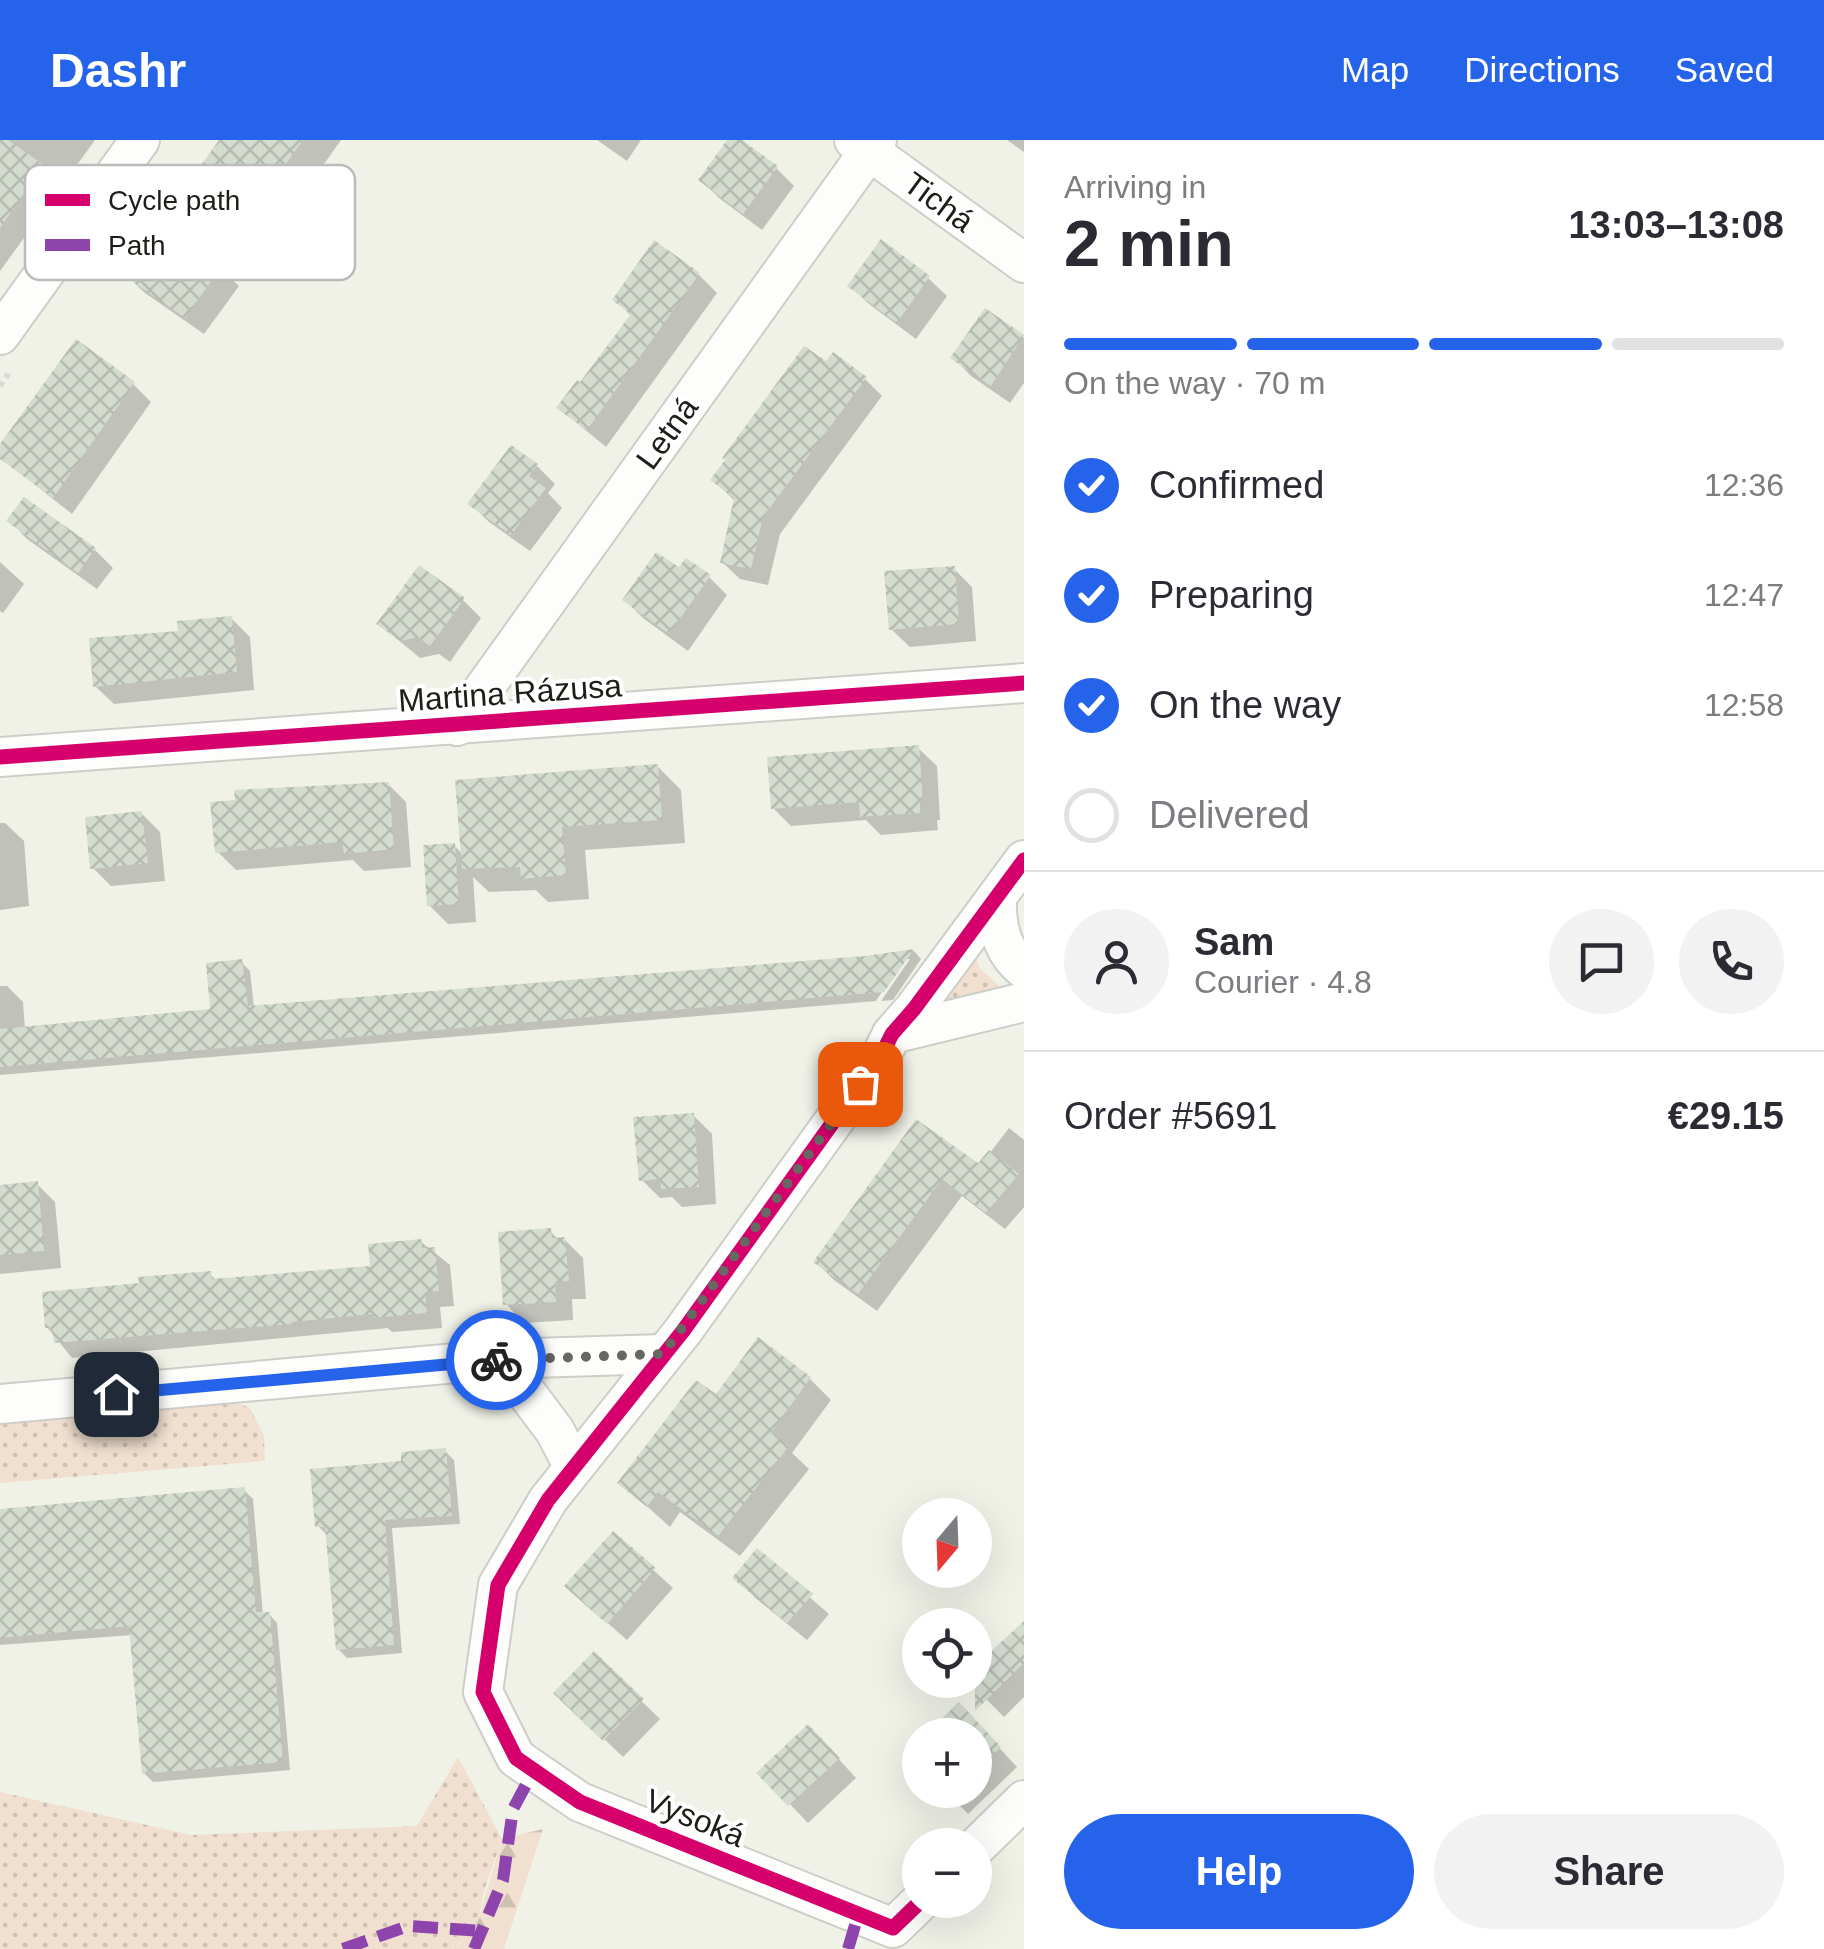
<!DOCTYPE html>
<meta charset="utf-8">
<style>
body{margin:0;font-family:Helvetica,sans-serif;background:#f2f2f3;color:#2b2b33;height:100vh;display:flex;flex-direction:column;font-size:38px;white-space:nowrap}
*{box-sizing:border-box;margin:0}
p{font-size:32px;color:#7c7c81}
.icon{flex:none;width:55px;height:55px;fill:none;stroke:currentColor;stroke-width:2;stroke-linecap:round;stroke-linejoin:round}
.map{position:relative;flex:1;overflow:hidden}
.details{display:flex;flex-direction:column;background:#fff;width:800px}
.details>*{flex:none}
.needle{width:65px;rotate:199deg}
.fabs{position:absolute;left:902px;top:1358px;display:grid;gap:20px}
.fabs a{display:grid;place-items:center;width:90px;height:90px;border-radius:50%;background:#fff;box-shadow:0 10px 40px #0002;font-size:50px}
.pin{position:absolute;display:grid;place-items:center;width:85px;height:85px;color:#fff;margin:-42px;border-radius:20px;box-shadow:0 5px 15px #0006}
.courier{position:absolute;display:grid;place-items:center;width:100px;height:100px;margin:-50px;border:8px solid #2563eb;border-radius:50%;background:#fff;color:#222;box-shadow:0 2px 12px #0007}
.head em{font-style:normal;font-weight:700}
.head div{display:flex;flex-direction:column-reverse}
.head{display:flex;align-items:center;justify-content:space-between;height:170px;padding:0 40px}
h1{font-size:65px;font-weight:700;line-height:75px}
.bar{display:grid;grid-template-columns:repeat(4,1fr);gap:15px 10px;align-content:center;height:120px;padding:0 40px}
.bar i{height:12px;border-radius:8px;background:#e1e1e2}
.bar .active{background:#2563eb}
.bar p{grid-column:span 4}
.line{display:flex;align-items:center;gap:25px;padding:0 40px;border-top:2px solid #e1e1e2}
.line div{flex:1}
.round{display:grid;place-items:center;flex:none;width:105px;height:105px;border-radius:52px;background:#f2f2f3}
ol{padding:0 40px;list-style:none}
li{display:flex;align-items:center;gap:30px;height:110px}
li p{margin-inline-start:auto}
li .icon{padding:10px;border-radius:50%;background:#2563eb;color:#fff;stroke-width:4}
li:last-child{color:#7c7c81}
li i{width:55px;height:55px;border:5px solid #e1e1e2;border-radius:50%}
.cta{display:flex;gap:20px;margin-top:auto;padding:20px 40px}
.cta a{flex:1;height:115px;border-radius:60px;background:#2563eb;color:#fff;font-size:40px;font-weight:700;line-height:115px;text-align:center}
.cta a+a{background:#f2f2f3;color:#2b2b33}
header{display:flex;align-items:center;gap:60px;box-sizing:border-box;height:140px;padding:0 50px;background:#2563eb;color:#fff}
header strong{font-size:48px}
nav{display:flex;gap:55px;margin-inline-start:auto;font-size:35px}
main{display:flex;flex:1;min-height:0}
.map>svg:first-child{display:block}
.grass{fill:url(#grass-dots)}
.forest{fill:url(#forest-firs)}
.shadow{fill:#0003}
.building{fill:url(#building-cross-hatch)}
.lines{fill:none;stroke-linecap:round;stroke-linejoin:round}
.minor-casing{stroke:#cdcec7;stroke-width:42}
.path{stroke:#d9d9d6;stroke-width:6;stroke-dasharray:5 5;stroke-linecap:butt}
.minor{stroke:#fdfdfc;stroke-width:38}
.quiet{stroke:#8e44ad;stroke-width:12;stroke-dasharray:25 12;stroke-linecap:butt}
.cycleway-casing{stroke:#fff;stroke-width:21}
.cycleway{stroke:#d6006c;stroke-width:15}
.done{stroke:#676861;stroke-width:10;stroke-dasharray:0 18}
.route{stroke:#2563eb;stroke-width:12}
.labels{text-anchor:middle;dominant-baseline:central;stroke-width:8;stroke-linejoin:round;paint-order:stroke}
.street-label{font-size:32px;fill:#1d1e18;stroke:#fff}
.key{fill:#fff;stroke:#bbbcba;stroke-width:2.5}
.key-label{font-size:28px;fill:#1d1e18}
</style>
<header>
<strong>Dashr</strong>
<nav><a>Map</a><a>Directions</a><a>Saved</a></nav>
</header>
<main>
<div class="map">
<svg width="1024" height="1809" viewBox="0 0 1024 1809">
<defs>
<pattern id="grass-dots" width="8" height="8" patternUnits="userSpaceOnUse" patternTransform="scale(2.5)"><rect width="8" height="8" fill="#f1e0d0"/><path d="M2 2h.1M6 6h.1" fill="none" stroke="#cec0b2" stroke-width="1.8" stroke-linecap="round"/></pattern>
<pattern id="forest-firs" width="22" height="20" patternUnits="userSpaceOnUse" patternTransform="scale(2.5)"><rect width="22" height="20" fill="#f1e0d0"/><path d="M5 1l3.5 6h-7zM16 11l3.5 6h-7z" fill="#cec0b2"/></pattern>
<pattern id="building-cross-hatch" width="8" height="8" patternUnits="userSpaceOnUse" patternTransform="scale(2.5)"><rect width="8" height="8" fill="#d4dbcf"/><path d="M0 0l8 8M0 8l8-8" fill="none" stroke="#b6bcb1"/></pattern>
</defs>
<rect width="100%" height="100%" fill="#f0f2e8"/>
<g class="grass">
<polygon points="975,816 980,828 1002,849 943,864 942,859"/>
<polygon points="217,1255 250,1268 264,1296 265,1321 0,1343 0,1274"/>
<polygon points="458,1617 502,1699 483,1754 479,1779 454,1809 0,1809 0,1652 191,1695 417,1686"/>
</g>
<polygon class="forest" points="543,1689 504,1809 455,1809 479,1778 502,1699"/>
<g class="shadow">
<polygon points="0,0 95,0 0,131"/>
<polygon points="222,0 341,0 317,34 312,30 282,72 275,67 227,134 239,146 204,194 145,153 126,135"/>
<polygon points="597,0 641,0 627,21"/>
<polygon points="731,0 737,0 776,28 794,46 762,90 719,58 701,40"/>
<polygon points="1007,0 1024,0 1024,12"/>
<polygon points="655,103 699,135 717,153 606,307 559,268 581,246 632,177 615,159"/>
<polygon points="928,138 947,156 916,199 869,164 850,146"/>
<polygon points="986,171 1024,198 1024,243 1010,263 971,236 953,217"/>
<polygon points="826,225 865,239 882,256 780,394 768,445 740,439 722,422 735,361 713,340 728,320"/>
<polygon points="133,244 151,262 72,374 0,317 0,309"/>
<polygon points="537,326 555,344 548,353 562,368 530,411 489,382 471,364"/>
<polygon points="24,360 95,410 113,428 97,449 27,399 9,380"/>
<polygon points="0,422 24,444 3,473 0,471"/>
<polygon points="954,429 972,447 976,501 910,507 891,489"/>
<polygon points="680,430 709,437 727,455 688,511 643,478 625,460"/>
<polygon points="463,460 481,478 450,522 439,514 420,518 379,484"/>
<polygon points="232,479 250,497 254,550 114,564 95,546 180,494"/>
<polygon points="918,608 937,626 940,680 937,680 938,690 881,695 866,680 791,686 773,668"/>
<polygon points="657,626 681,650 685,703 585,710 589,759 548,762 536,750 489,752 473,737 476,782 448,784 429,765 454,706 464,715"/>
<polygon points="388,644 406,662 411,727 364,731 353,720 236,730 217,711"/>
<polygon points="142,674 160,692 165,741 111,746 92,727"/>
<polygon points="0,683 5,683 24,701 29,766 0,770"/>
<polygon points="914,811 921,819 893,860 881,861 910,819 904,819 876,861 0,935 0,846 7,846 23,862 25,889 213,871 241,822 250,831 254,868 866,818"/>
<polygon points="694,976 712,994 716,1064 682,1067 672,1057 660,1058 642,1040"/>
<polygon points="917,982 979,1027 1009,988 1024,1000 1024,1067 1005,1089 962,1056 877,1171 834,1140 816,1122"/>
<polygon points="37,1044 55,1062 61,1128 0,1134 0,1047"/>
<polygon points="550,1091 559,1100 564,1099 583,1118 586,1159 572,1159 573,1180 524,1183 506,1164"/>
<polygon points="420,1101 450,1125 454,1166 440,1167 442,1188 392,1192 388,1188 72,1218 47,1187 142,1145 210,1134 217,1141 372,1128"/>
<polygon points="758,1201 810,1239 831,1260 792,1313 809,1329 740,1416 680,1372 670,1387 621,1343 716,1257"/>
<polygon points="445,1311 454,1320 460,1384 392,1388 402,1513 347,1518 338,1509 327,1395 318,1386 404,1323"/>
<polygon points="244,1350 253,1359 263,1475 269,1474 277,1483 290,1630 153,1642 144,1633 132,1495 0,1505 0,1371"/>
<polygon points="614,1394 673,1448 627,1500 586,1464"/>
<polygon points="757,1412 829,1474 807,1500 753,1456"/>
<polygon points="1024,1485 1024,1557 1004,1577 967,1540 975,1540 975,1530"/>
<polygon points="594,1515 660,1579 623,1617 556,1553"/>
<polygon points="977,1584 1017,1627 968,1674 945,1650 975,1650 975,1595 929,1595"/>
<polygon points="920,1604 920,1624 910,1613"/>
<polygon points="826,1605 856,1638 808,1683 760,1633"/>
</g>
<g class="building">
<polygon points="0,0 8,0 44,25 0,88"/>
<polygon points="219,0 303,0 263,56 256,51 209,116 222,126 185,178 123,135"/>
<polygon points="727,0 742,0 778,26 743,74 698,40"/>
<polygon points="881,99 930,136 897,183 847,146"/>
<polygon points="654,100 700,133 587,290 556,268 577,240 580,242 631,174 612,160"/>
<polygon points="985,168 1024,195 991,246 950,218"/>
<polygon points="76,199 135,242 53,358 0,319 0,304"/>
<polygon points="804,206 826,221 833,212 867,237 763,377 751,429 720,423 734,358 710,340 725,320 722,318"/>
<polygon points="511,305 538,324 529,336 546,348 511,395 467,364"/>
<polygon points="24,357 96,408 78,433 6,381"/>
<polygon points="656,412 679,427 686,418 711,435 669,494 622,460"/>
<polygon points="419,425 465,458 430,506 418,497 400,501 376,484"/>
<polygon points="955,426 959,484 889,490 884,431"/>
<polygon points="232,476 237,532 93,547 89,498 178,491 177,481"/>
<polygon points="919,605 923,663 920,663 920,673 860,677 859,662 771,669 767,617"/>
<polygon points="658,624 662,680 562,687 566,735 521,739 520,727 462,729 455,640"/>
<polygon points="389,642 394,709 344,714 342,702 215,713 210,662 235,660 234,650"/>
<polygon points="142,671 148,723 90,729 85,677"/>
<polygon points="455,703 459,764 427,766 423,705"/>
<polygon points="914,809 884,852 0,927 0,889 210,869 206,823 242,819 248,866 865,816"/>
<polygon points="694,973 699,1047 661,1049 660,1039 639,1041 633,977"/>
<polygon points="916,979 978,1023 989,1010 1019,1034 986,1073 942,1039 858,1154 813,1122"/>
<polygon points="38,1041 44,1111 0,1115 0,1045"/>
<polygon points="551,1088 552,1098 565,1097 569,1141 555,1142 556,1162 503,1165 498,1092"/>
<polygon points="421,1099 422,1108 435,1107 439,1151 425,1152 427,1173 374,1178 374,1174 291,1182 292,1184 54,1203 52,1188 45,1188 42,1152 139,1143 138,1137 211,1131 212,1139 370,1126 368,1104"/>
<polygon points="758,1197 811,1237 771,1293 789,1306 718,1396 658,1352 647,1367 617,1343 696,1240 716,1254"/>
<polygon points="446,1308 452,1376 385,1380 394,1505 336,1510 325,1387 315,1387 310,1329 401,1321 401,1312"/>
<polygon points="245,1347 256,1472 270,1472 283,1622 142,1634 129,1486 0,1498 0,1369"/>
<polygon points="613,1391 656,1428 607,1484 564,1446"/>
<polygon points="757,1408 813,1454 787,1483 732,1438"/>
<polygon points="1024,1481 1024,1523 975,1571 975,1526"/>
<polygon points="594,1511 644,1559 603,1601 553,1553"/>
<polygon points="959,1562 1001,1607 975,1632 975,1595 926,1595"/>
<polygon points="808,1584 840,1618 788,1666 756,1633"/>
</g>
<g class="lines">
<defs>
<g id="minor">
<polyline points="854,0 1024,123"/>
<polyline points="0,195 140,0"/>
<polyline points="457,586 877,0"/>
<polyline points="0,617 1024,543"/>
<path d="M 997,758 C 996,785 1001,811 1024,829"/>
<polyline points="892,894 1024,862"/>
<polyline points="501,1219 555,1291 573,1326"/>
<polyline points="0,1264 501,1219 663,1214"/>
<polyline points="975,1708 1024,1660"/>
<polyline points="922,1760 893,1788 580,1662 516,1618 483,1552 498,1445 548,1360 683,1191 882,914 892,894 914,869 1024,720"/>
</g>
</defs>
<use href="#minor" class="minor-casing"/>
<polyline class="path" points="0,246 11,230"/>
<use href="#minor" class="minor"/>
<g class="quiet">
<polyline points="343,1809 408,1786 482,1791"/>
<polyline points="474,1809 503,1740 513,1669 534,1630"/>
<polyline points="848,1809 859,1772"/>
</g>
<defs>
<g id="cycleway">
<polyline points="0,617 1024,543"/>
<polyline points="922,1760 893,1788 580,1662 516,1618 483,1552 498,1445 548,1360 683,1191 882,914 892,894 914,869 1024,720"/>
</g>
</defs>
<use href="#cycleway" class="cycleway-casing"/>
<use href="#cycleway" class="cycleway"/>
</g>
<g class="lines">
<polyline class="done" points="496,1220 663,1214 860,944"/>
<polyline class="route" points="116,1254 496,1220"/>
</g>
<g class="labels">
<g class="street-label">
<text transform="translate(939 62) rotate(36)">Tichá</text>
<text transform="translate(667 293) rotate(-54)">Letná</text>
<text transform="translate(510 553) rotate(-4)">Martina Rázusa</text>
<text transform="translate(695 1678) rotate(22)">Vysoká</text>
</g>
</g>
<rect x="25" y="25" width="330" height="115" rx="15" class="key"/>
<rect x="45" y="54" width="45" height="12" fill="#d6006c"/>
<rect x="45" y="99" width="45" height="12" fill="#8e44ad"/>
<g class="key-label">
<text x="108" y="70">Cycle path</text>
<text x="108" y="115">Path</text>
</g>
</svg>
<div class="fabs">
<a><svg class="needle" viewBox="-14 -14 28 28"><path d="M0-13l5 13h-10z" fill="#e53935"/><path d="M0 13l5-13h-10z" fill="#7c7c81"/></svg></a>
<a><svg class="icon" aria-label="locate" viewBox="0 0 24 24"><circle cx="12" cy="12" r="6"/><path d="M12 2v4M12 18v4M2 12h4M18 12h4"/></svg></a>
<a>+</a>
<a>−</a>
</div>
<div class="pin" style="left:860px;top:944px;background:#ea580c"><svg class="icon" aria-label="bag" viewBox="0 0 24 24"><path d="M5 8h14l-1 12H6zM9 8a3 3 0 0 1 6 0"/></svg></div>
<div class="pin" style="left:116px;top:1254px;background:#1f2937"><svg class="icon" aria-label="home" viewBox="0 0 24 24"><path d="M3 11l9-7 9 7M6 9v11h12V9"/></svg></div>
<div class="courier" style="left:496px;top:1220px"><svg class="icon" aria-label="bike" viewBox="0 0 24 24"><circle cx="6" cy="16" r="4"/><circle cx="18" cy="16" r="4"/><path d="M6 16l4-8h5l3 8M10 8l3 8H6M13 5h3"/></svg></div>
</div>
<section class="details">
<div class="head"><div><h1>2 min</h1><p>Arriving in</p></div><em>13:03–13:08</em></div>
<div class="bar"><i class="active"></i><i class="active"></i><i class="active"></i><i></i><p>On the way · 70 m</p></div>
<ol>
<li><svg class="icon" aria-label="check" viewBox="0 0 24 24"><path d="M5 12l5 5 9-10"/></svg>Confirmed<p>12:36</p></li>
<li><svg class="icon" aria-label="check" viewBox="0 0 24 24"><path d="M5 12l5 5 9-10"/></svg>Preparing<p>12:47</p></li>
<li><svg class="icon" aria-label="check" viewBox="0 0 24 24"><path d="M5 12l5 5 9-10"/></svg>On the way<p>12:58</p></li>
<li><i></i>Delivered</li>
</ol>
<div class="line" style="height:180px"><a class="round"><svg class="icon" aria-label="person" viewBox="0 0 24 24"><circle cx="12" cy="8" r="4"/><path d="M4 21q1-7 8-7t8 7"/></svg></a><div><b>Sam</b><p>Courier · 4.8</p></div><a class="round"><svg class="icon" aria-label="chat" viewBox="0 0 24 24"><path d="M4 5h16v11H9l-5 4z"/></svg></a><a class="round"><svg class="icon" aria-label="phone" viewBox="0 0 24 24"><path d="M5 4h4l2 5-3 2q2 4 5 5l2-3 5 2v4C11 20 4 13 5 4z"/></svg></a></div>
<div class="line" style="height:130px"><div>Order #5691</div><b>€29.15</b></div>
<div class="cta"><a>Help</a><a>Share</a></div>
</section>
</main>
